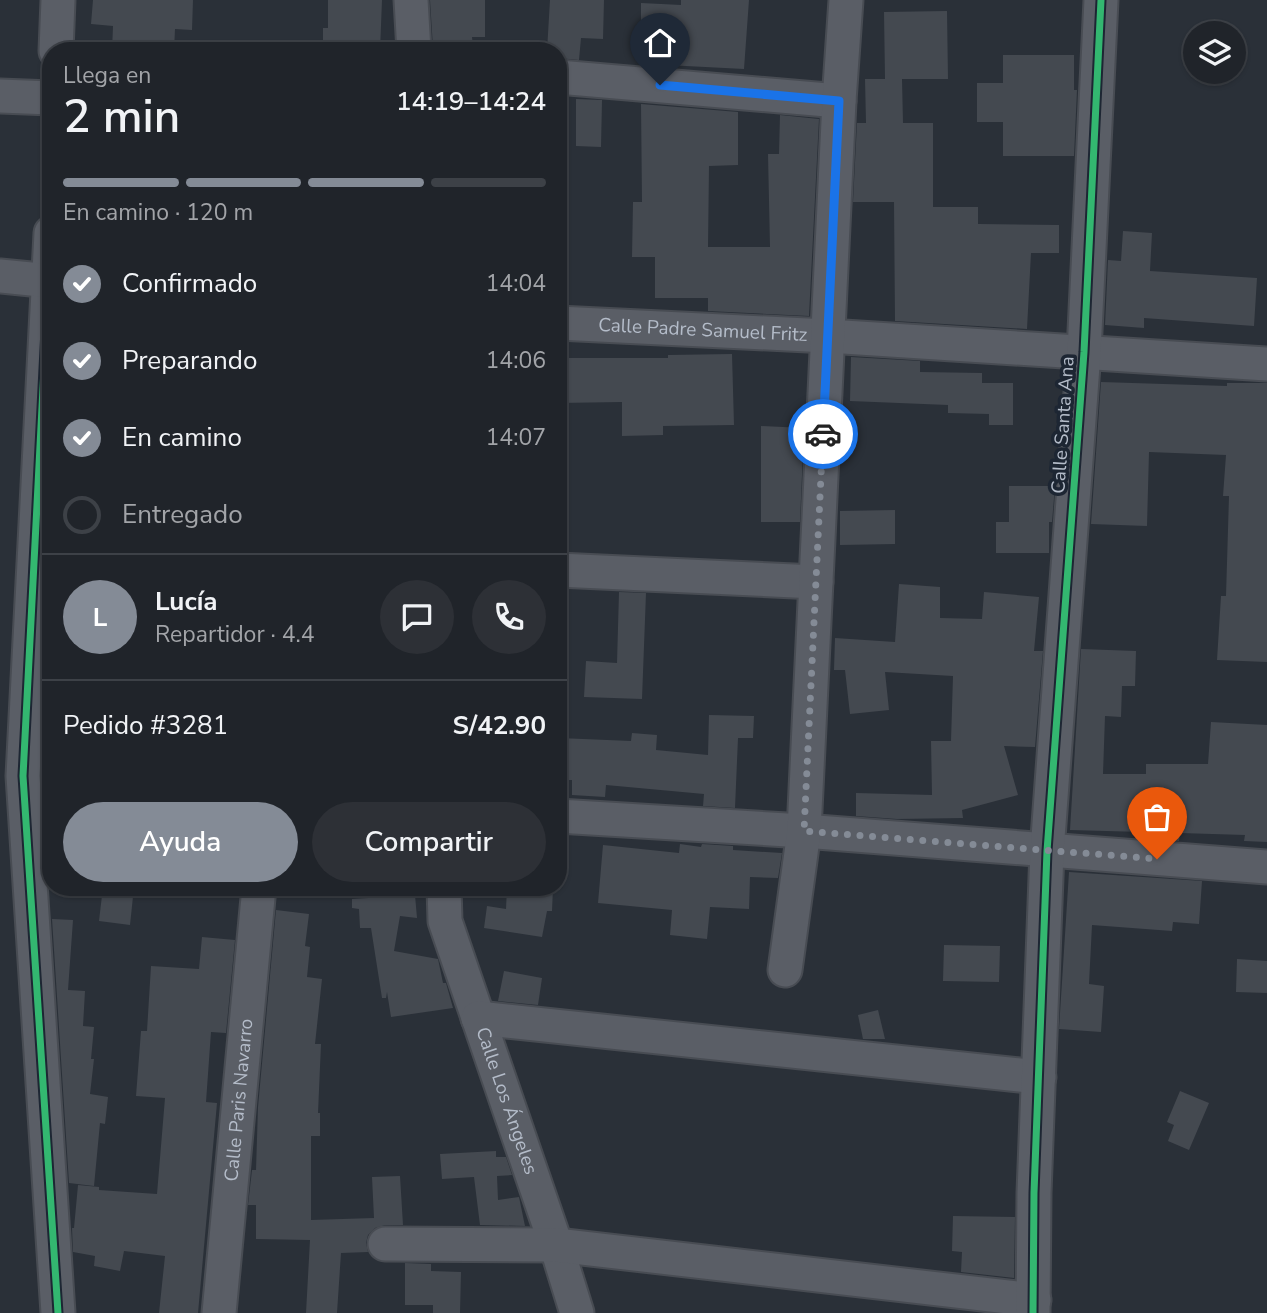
<!DOCTYPE html>
<html lang="es">
<meta charset="utf-8">
<style>
body{margin:0;font-family:"Nunito Sans",sans-serif;background:#2d3036;color:#f1f3f6;height:100vh;display:flex;flex-direction:column;font-size:26px;white-space:nowrap}
*{box-sizing:border-box;margin:0}
p{font-size:23px;color:#a2a4a8}
.icon{flex:none;width:38px;height:38px;fill:none;stroke:currentColor;stroke-width:2;stroke-linecap:round;stroke-linejoin:round}
.map{position:relative;flex:1;overflow:hidden}
.side{position:absolute;left:42px;top:42px;width:525px;height:854px;display:flex;flex-direction:column;background:#20242a;border-radius:28px;box-shadow:0 2px 5px #0004,0 0 0 2px #3d4147}
.side>*{flex:none}
.tools{position:absolute;left:1183px;top:21px;display:grid;gap:14px}
.tools a{display:grid;place-items:center;width:63px;height:63px;border-radius:50%;background:#20242a;box-shadow:0 2px 5px #0004,0 0 0 2px #3d4147;font-size:35px}
.pin{position:absolute;display:grid;place-items:center;width:60px;height:60px;color:#fff;margin:-72px -30px;border-radius:50% 50% 50% 0;rotate:-45deg;box-shadow:0 0 7px #0007}
.pin .icon{rotate:45deg}
.courier{position:absolute;display:grid;place-items:center;width:70px;height:70px;margin:-35px;border:5px solid #1a73e8;border-radius:50%;background:#fff;color:#222;box-shadow:0 2px 9px #0007}
.overview em{font-style:normal;font-weight:600}
.overview div{display:flex;flex-direction:column-reverse}
.overview{display:flex;align-items:center;justify-content:space-between;height:119px;padding:0 21px}
h1{font-size:46px;font-weight:600;line-height:52px}
.bar{display:grid;grid-template-columns:repeat(4,1fr);gap:10px 7px;align-content:center;height:84px;padding:0 21px}
.bar i{height:9px;border-radius:5px;background:#3d4147}
.bar .selected{background:#848b96}
.bar p{grid-column:span 4}
.line{display:flex;align-items:center;gap:18px;padding:0 21px;border-top:2px solid #3d4147}
.line div{flex:1}
.round{display:grid;place-items:center;flex:none;width:74px;height:74px;border-radius:37px;background:#2d3036}
ol{padding:0 21px;list-style:none}
li{display:flex;align-items:center;gap:21px;height:77px}
li p{margin-inline-start:auto}
li .icon{padding:7px;border-radius:50%;background:#848b96;color:#fff;stroke-width:4}
li:last-child{color:#a2a4a8}
li i{width:38px;height:38px;border:4px solid #3d4147;border-radius:50%}
.action{display:flex;gap:14px;margin-top:auto;padding:14px 21px}
.action a{flex:1;height:80px;border-radius:42px;background:#848b96;color:#fff;font-size:28px;font-weight:600;line-height:80px;text-align:center}
.action a+a{background:#2d3036;color:#f1f3f6}
.map>svg:first-child{display:block}
.building{fill:#444950}
.lines{fill:none;stroke-linecap:round;stroke-linejoin:round}
.minor-casing{stroke:#484c53;stroke-width:37}
.minor{stroke:#5a5e66;stroke-width:33}
.cycleway-casing{stroke:#1d2633;stroke-width:11}
.cycleway{stroke:#33b770;stroke-width:7}
.done{stroke:#848b96;stroke-width:7;stroke-dasharray:0 12.6}
.route{stroke:#1a73e8;stroke-width:9}
.labels{text-anchor:middle;dominant-baseline:central;stroke-width:7;stroke-linejoin:round;paint-order:stroke}
.street-label{font-size:19px;fill:#b4bcc9;stroke:#1d2633}
</style>
<div class="map">
<svg width="1267" height="1313" viewBox="0 0 1267 1313">
<rect width="100%" height="100%" fill="#2a3038"/>
<g class="building">
<polygon points="93,0 193,0 192,30 175,29 174,51 112,51 113,26 91,24"/>
<polygon points="328,0 382,0 380,51 323,51 323,28 328,28"/>
<polygon points="430,0 485,0 485,37 472,37 473,47 433,48"/>
<polygon points="550,0 604,0 603,39 581,38 579,60 558,58 558,51 547,51"/>
<polygon points="681,0 749,0 744,69 647,64 648,40 641,40 641,3 681,5"/>
<polygon points="947,11 948,79 902,79 903,123 933,123 933,207 978,207 978,224 1059,225 1059,253 1031,253 1027,329 895,321 894,202 853,202 857,123 866,123 865,79 885,79 884,12"/>
<polygon points="1003,55 1074,55 1074,90 1077,90 1074,156 1003,156 1003,122 977,122 977,83 1003,83"/>
<polygon points="576,99 602,100 601,147 576,146"/>
<polygon points="641,104 738,112 738,165 709,166 708,247 770,247 768,154 779,154 780,115 819,119 809,316 708,311 708,298 655,298 655,257 632,257 633,202 642,202"/>
<polygon points="1123,231 1152,233 1150,271 1257,278 1254,326 1144,318 1144,328 1105,325 1108,260 1121,261"/>
<polygon points="732,354 734,425 663,426 663,435 622,436 622,402 558,403 558,358 668,358 668,355"/>
<polygon points="851,357 920,361 920,372 982,373 982,383 1013,383 1013,425 989,425 989,414 948,413 948,405 850,401"/>
<polygon points="1101,382 1227,386 1227,383 1267,383 1267,662 1217,660 1221,596 1226,596 1229,496 1223,496 1226,455 1149,452 1147,526 1091,524"/>
<polygon points="761,426 804,428 800,522 761,522"/>
<polygon points="1009,486 1055,486 1052,522 1049,522 1049,553 996,553 996,522 1009,522"/>
<polygon points="895,510 895,544 840,545 840,511"/>
<polygon points="899,584 940,587 940,618 982,619 984,592 1039,597 1034,651 1043,651 1035,747 1004,746 1018,795 962,810 963,818 897,819 856,816 856,793 932,795 931,741 951,741 953,676 885,672 889,710 850,714 845,670 834,670 835,638 895,642"/>
<polygon points="619,592 646,593 642,699 584,697 586,661 617,663"/>
<polygon points="1081,649 1136,651 1135,686 1122,686 1121,717 1105,716 1103,774 1146,774 1146,764 1208,764 1211,722 1267,725 1267,842 1244,841 1245,835 1180,833 1179,841 1141,838 1142,832 1070,830"/>
<polygon points="709,715 754,716 753,738 738,738 735,808 703,806 704,794 606,785 605,797 572,795 572,780 558,780 559,738 631,741 632,733 657,735 656,750 708,755"/>
<polygon points="43,790 51,790 51,855 47,855"/>
<polygon points="680,844 701,847 702,844 733,846 733,850 782,853 778,878 750,877 749,909 710,907 707,939 670,935 672,910 598,903 603,845 679,853"/>
<polygon points="1069,872 1202,881 1199,924 1173,922 1172,931 1092,925 1089,984 1104,986 1101,1032 1059,1029"/>
<polygon points="103,887 134,887 130,925 99,921"/>
<polygon points="507,887 553,887 552,911 547,911 542,937 484,928 487,906 506,909"/>
<polygon points="415,895 417,918 400,916 394,951 438,959 443,983 446,983 453,1008 391,1017 387,992 386,998 382,998 371,928 360,928 359,909 352,908 352,899"/>
<polygon points="276,910 309,914 305,946 310,947 307,977 322,979 315,1044 321,1044 318,1113 320,1113 320,1136 311,1136 311,1232 311,1220 374,1218 372,1177 400,1176 403,1225 385,1225 375,1228 368,1235 366,1243 368,1252 341,1253 337,1313 306,1313 310,1240 256,1239 256,1205 248,1205 252,1170 256,1170 258,1107"/>
<polygon points="52,919 73,920 68,990 85,991 83,1026 94,1027 91,1059 94,1059 90,1094 108,1097 105,1124 100,1123 94,1186 69,1183"/>
<polygon points="202,937 235,940 226,1033 211,1032 206,1102 217,1103 198,1313 159,1313 165,1256 124,1251 120,1271 94,1266 95,1256 73,1252 72,1228 74,1228 78,1185 99,1187 99,1190 157,1194 165,1098 136,1096 141,1031 147,1031 151,966 199,969"/>
<polygon points="944,945 1000,946 999,982 943,981"/>
<polygon points="1237,959 1267,961 1267,993 1236,992"/>
<polygon points="504,971 542,978 538,1005 498,1001"/>
<polygon points="878,1010 885,1039 863,1039 858,1015"/>
<polygon points="1180,1091 1209,1103 1189,1150 1168,1141 1174,1125 1167,1122"/>
<polygon points="496,1151 496,1157 506,1157 512,1175 497,1176 498,1200 519,1197 525,1226 480,1225 474,1177 442,1179 440,1154"/>
<polygon points="953,1216 1015,1217 1014,1278 961,1272 962,1252 952,1251"/>
<polygon points="405,1263 431,1264 431,1271 461,1272 460,1313 433,1313 433,1305 405,1305"/>
</g>
<g class="lines">
<defs>
<g id="minor">
<polyline points="411,0 414,51"/>
<polyline points="56,51 58,0"/>
<polyline points="558,77 839,101"/>
<polyline points="0,96 51,98"/>
<polyline points="51,233 23,776 58,1313"/>
<polyline points="0,276 51,281"/>
<path id="s1" d="M 558,323 L 828,336 L 1267,364"/>
<polyline points="558,570 816,582"/>
<polyline points="558,816 804,831 1267,867"/>
<path id="s2" d="M 444,887 L 445,921 L 556,1245 L 577,1313"/>
<polyline points="785,970 804,831 839,101 846,0"/>
<polyline points="478,1018 1039,1077"/>
<polyline points="385,1244 556,1245 1034,1300"/>
<path id="s3" d="M 219,1313 L 259,887"/>
<polyline points="1033,1313 1034,1193 1047,851 1084,352 1101,0"/>
</g>
</defs>
<use href="#minor" class="minor-casing"/>
<use href="#minor" class="minor"/>
<defs>
<g id="cycleway">
<polyline points="51,233 23,776 58,1313"/>
<polyline points="1033,1313 1034,1193 1047,851 1084,352 1101,0"/>
</g>
</defs>
<use href="#cycleway" class="cycleway-casing"/>
<use href="#cycleway" class="cycleway"/>
</g>
<g class="lines">
<polyline class="done" points="823,434 804,831 1157,859"/>
<polyline class="route" points="660,85 839,101 823,434"/>
</g>
<g class="labels">
<g class="street-label">
<text stroke="none"><textPath href="#s1" startOffset="145">Calle Padre Samuel Fritz</textPath></text>
<text transform="translate(1063 425) rotate(-86)">Calle Santa Ana</text>
<text stroke="none"><textPath href="#s3" startOffset="214">Calle Paris Navarro</textPath></text>
<text stroke="none"><textPath href="#s2" startOffset="224">Calle Los Ángeles</textPath></text>
</g>
</g>
</svg>
<div class="tools">
<a><svg class="icon" aria-label="layers" viewBox="0 0 24 24"><path d="M12 4l9 5-9 5-9-5zM3 14l9 5 9-5"/></svg></a>
</div>
<div class="pin" style="left:1157px;top:859px;background:#ea580c"><svg class="icon" aria-label="bag" viewBox="0 0 24 24"><path d="M5 8h14l-1 12H6zM9 8a3 3 0 0 1 6 0"/></svg></div>
<div class="pin" style="left:660px;top:85px;background:#1f2937"><svg class="icon" aria-label="home" viewBox="0 0 24 24"><path d="M3 11l9-7 9 7M6 9v11h12V9"/></svg></div>
<div class="courier" style="left:823px;top:434px"><svg class="icon" aria-label="car" viewBox="0 0 24 24"><path d="M5 17H2v-5l4-1 3-4h7l3 4 3 1v5h-3M9 17h6M6 11h13"/><circle cx="7" cy="17" r="2"/><circle cx="17" cy="17" r="2"/></svg></div>
<section class="side">
<div class="overview"><div><h1>2 min</h1><p>Llega en</p></div><em>14:19–14:24</em></div>
<div class="bar"><i class="selected"></i><i class="selected"></i><i class="selected"></i><i></i><p>En camino · 120 m</p></div>
<ol>
<li><svg class="icon" aria-label="check" viewBox="0 0 24 24"><path d="M5 12l5 5 9-10"/></svg>Confirmado<p>14:04</p></li>
<li><svg class="icon" aria-label="check" viewBox="0 0 24 24"><path d="M5 12l5 5 9-10"/></svg>Preparando<p>14:06</p></li>
<li><svg class="icon" aria-label="check" viewBox="0 0 24 24"><path d="M5 12l5 5 9-10"/></svg>En camino<p>14:07</p></li>
<li><i></i>Entregado</li>
</ol>
<div class="line" style="height:126px"><b class="round" style="background:#848b96;color:#fff">L</b><div><b>Lucía</b><p>Repartidor · 4.4</p></div><a class="round"><svg class="icon" aria-label="chat" viewBox="0 0 24 24"><path d="M4 5h16v11H9l-5 4z"/></svg></a><a class="round"><svg class="icon" aria-label="phone" viewBox="0 0 24 24"><path d="M5 4h4l2 5-3 2q2 4 5 5l2-3 5 2v4C11 20 4 13 5 4z"/></svg></a></div>
<div class="line" style="height:91px"><div>Pedido #3281</div><b>S/42.90</b></div>
<div class="action"><a>Ayuda</a><a>Compartir</a></div>
</section>
</div>
